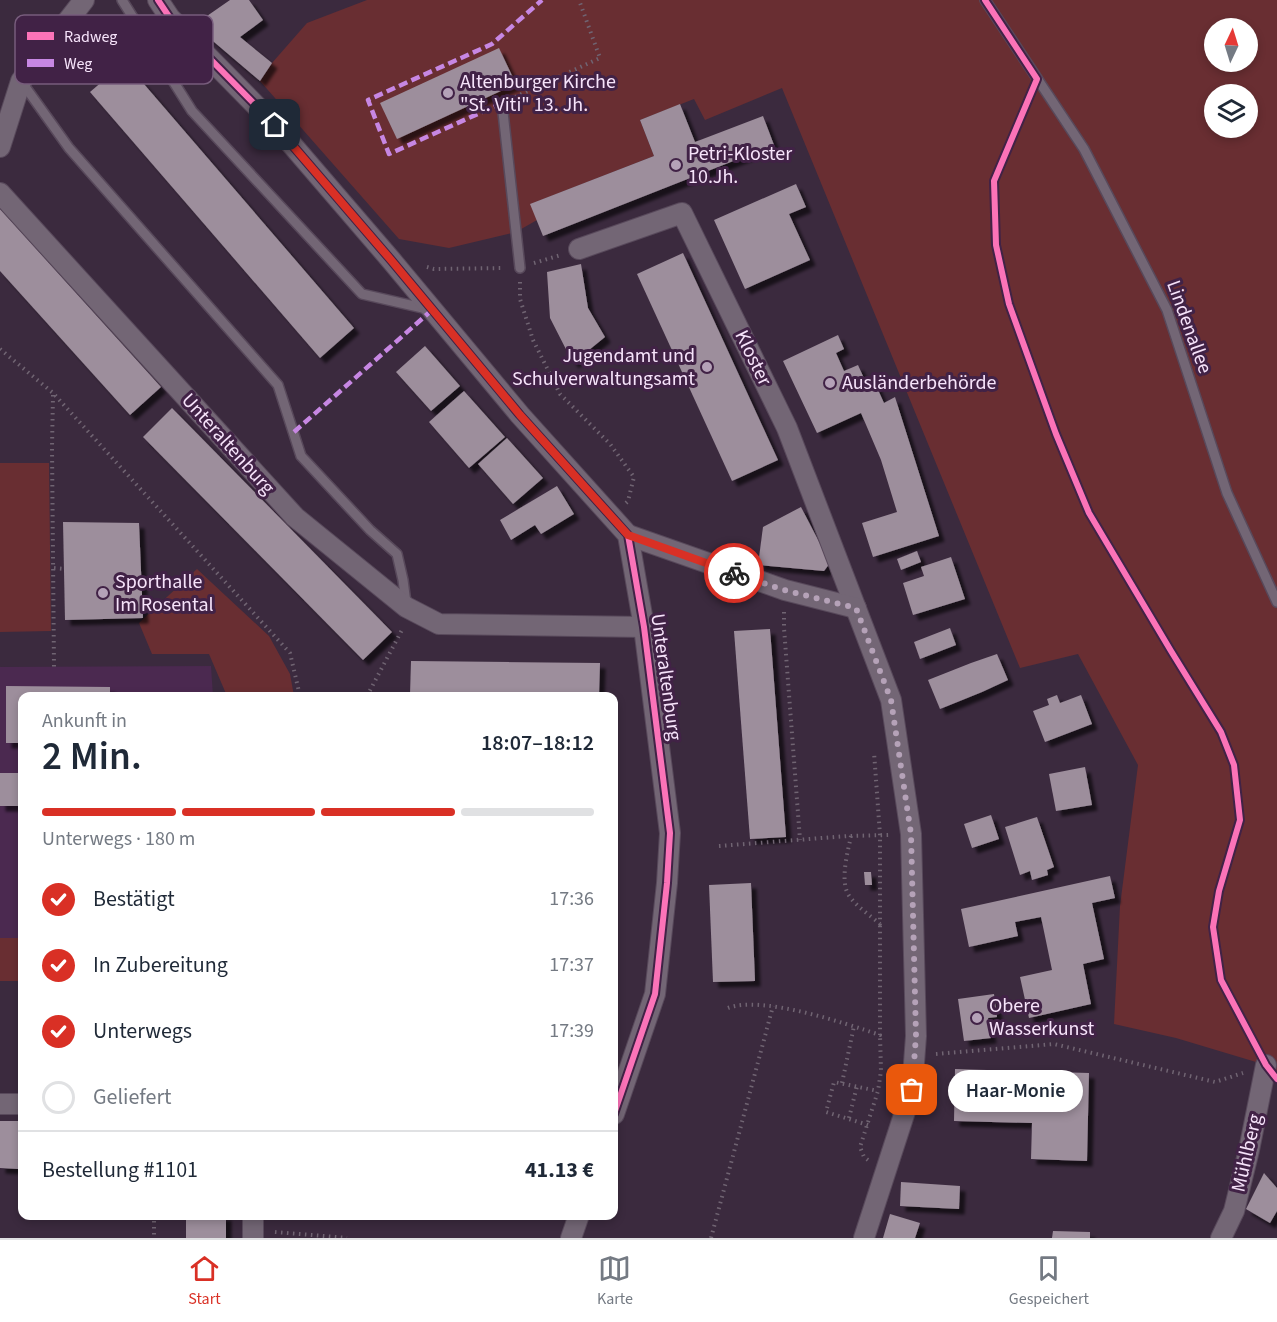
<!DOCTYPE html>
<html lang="de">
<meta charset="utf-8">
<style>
body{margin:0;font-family:"Source Sans 3",sans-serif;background:#f2f2f3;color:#1f2937;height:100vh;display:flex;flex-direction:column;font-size:22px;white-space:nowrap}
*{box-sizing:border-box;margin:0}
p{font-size:20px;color:#747a83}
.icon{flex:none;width:33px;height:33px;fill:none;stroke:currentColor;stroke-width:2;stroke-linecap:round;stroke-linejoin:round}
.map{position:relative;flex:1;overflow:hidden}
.drawer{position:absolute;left:18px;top:692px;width:600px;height:528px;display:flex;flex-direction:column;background:#fff;border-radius:12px;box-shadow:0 3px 9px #0003}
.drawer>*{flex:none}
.needle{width:39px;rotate:4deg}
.controls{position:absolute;left:1204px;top:18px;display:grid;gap:12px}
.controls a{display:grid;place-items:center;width:54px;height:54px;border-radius:50%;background:#fff;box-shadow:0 3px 9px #0003;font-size:30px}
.pin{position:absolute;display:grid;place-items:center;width:51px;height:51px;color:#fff;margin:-26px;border-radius:12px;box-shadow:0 3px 9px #0006}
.courier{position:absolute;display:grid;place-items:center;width:60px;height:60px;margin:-30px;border:4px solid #d93025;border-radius:50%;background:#fff;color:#222;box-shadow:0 2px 8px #0007}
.bubble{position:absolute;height:42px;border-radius:21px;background:#fff;box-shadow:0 3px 9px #0003;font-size:20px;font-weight:600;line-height:42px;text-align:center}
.head em{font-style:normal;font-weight:600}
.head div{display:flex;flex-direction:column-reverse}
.head{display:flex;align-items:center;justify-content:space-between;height:102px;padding:0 24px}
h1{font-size:39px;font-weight:600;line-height:45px}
.bar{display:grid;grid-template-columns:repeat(4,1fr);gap:9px 6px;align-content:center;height:72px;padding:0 24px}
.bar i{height:8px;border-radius:4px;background:#e0e1e3}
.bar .active{background:#d93025}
.bar p{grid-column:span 4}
.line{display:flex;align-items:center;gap:15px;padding:0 24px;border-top:2px solid #e0e1e3}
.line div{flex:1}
ol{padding:0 24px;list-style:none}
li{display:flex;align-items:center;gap:18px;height:66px}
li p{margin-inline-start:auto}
li .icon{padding:6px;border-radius:50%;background:#d93025;color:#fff;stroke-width:4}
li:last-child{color:#747a83}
li i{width:33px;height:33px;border:3px solid #e0e1e3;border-radius:50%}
.menu{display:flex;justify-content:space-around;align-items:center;height:84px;border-top:2px solid #e0e1e3;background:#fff;font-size:16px;color:#747a83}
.menu a{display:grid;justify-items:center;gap:3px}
.menu .active{color:#d93025}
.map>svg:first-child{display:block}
.built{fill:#4b2950}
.green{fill:#692e32;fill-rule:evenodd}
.building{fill:#9d8e9c;filter:url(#shadow)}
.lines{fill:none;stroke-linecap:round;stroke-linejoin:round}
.service-casing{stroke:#58495b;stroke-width:12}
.minor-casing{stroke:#58495b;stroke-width:22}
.path{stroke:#706472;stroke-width:4;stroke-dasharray:1.5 4.5;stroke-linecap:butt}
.service{stroke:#736675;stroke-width:9}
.minor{stroke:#736675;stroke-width:20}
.quiet{stroke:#c787e3;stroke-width:4.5;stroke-dasharray:9 4.5;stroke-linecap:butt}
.cycleway-casing{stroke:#412246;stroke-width:10}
.cycleway{stroke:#fb73b8;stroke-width:6}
.done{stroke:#b5a2b8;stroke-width:6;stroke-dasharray:0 10.8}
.route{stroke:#d93025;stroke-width:8}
.poi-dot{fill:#b5a2b8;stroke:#412246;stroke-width:2}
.labels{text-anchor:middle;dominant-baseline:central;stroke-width:6;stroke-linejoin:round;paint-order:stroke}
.poi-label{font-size:20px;fill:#f6e3fa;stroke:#412246;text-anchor:start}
.street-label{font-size:20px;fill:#f6e3fa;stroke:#412246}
.key{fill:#412246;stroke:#775c7c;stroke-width:1.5}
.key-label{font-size:16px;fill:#f6e3fa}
</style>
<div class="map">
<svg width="1277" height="1238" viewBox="0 0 1277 1238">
<defs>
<filter id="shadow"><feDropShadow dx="5.5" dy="5.5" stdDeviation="1.5" flood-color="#0009"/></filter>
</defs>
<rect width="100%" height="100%" fill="#3b2a3e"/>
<polygon class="built" points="211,666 213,696 22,696 22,938 0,938 0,667"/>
<g class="green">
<path d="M 367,0 L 1277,0 L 1277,1073 L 1266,1065 L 1176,1038 L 1114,1024 L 1120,906 L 1138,765 L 1078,654 L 1020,668 L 782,88 L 705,120 L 694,99 L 640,120 L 654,156 L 531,204 L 537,220 L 516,232 L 449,248 L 399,239 L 260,81 L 272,63 L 307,23 ZM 1215,28 L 1248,28 L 1248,62 L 1215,62 ZM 1215,94 L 1248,94 L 1248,128 L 1215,128 Z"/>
<polygon points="0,463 49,463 51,631 0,632"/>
<polygon points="197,569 269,636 290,674 294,696 227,696 209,654 152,654 139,623"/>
<rect x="0" y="938" width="22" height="43"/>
</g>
<g class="building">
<polygon points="230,0 249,0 263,20 240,37 272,63 260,81 194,25"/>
<polygon points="499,48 516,84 397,139 380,103"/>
<polygon points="125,62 354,328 320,358 90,92"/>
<polygon points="680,104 695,142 763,116 774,145 543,236 530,204 654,156 640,120"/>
<polygon points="796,184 806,207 789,214 810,260 745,289 714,220"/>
<polygon points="0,209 161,387 130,415 0,271"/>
<polygon points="683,253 778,460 732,481 637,274"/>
<polygon points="581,264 588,308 605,337 573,363 550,318 547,272"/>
<polygon points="838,335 844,349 836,353 844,371 858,365 867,385 874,381 884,403 895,397 939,536 873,557 862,523 897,512 881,460 861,413 817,433 783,361"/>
<polygon points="425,346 460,386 431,411 396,372"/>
<polygon points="464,391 505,437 469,468 429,422"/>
<polygon points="172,408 392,632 363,660 143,437"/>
<polygon points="507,438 543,478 513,504 478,464"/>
<polygon points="557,486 574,514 541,534 535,525 511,540 500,520"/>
<polygon points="801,507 830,563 824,571 758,565 763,527"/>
<polygon points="63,522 139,523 143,618 65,620"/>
<polygon points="917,551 921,562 901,570 897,559"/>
<polygon points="951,557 965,599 913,615 903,583 924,576 921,567"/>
<polygon points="950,628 956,645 920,659 914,642"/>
<polygon points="770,629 786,837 750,839 734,631"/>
<polygon points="997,654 1008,680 982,692 940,709 928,680 971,663"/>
<polygon points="411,661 600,663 599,696 410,695"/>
<polygon points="6,686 110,687 110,696 22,696 22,743 6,743"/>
<polygon points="1057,695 1060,703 1081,695 1092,724 1045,742 1033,711 1049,705 1047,699"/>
<polygon points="1085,767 1092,805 1056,811 1049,774"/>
<rect x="0" y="773" width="22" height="33"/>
<polygon points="991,815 999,839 972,848 964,824"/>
<polygon points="1037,817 1054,867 1047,870 1048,875 1032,880 1030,871 1020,875 1005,827"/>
<polygon points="864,872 871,872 872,885 865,885"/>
<polygon points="1110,876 1115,898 1092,903 1104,959 1083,964 1091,1004 1029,1018 1020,977 1052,970 1041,917 1015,922 1018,936 969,947 961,909"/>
<polygon points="751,883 755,981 713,982 709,885"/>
<polygon points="994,994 997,1017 988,1018 991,1038 964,1041 958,999"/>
<polygon points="955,1069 1089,1073 1087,1161 1031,1159 1032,1123 954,1121"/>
<polygon points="0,1121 22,1121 22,1185 19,1185 18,1169 0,1168"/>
<polygon points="1264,1173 1277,1188 1277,1211 1270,1223 1246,1209"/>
<polygon points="901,1182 960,1186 959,1209 900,1206"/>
<polygon points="890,1214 920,1223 915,1238 883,1238"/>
<rect x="186" y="1215" width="40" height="23"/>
<polygon points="1053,1231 1090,1232 1090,1238 1052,1238"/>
</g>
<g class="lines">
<defs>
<g id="service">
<polyline points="122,0 192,111 362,294 427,309"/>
<polyline points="985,0 1084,149 1167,310 1227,493 1277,602"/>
<polyline points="21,81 69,148 278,385 301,456 370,530 397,554 403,580 406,603"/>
<polyline points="502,103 520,268"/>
</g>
<g id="minor">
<polyline points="158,0 170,18 275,125 391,260 520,415 628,535 644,627 670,833 667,883 655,994 614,1114"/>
<polyline points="0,147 21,81 84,0"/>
<polyline points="0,193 295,517 406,607 439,624 644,627"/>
<polyline points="579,249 682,213 787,428 891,700 911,834 916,1036 912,1090 864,1238"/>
<polyline points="628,535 785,590 856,608"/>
<polyline points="0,1104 22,1104"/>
<polyline points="253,1215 253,1238"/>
<polyline points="571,1238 579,1215"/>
<polyline points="1221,1238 1234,1211 1249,1150 1266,1065"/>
</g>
</defs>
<use href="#service" class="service-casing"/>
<use href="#minor" class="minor-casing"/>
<g class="path">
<polyline points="515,97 600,58 579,0"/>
<polyline points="534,263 561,255"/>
<polyline points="427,267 434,269 503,268"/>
<polyline points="520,282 520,299 533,340 560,394 610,444 634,477 628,501 626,503"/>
<polyline points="0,349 53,393 290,653 300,696"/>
<polyline points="53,395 52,447 54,667"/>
<polyline points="54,568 64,569"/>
<polyline points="784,612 784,628 800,840"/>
<polyline points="367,696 403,628"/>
<path d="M 851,836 C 848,851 840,879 848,894 C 855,906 870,915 880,924 L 880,835 L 874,752"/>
<polyline points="719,846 848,836 889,835"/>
<path d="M 728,1008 C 762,995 844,1023 880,1035 L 880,924"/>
<polyline points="936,1054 1054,1044 1215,1082 1243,1073"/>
<polyline points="842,1083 854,1026"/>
<polyline points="849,1118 857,1086"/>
<polyline points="868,1125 826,1112 834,1082 878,1091"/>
<polyline points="868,1160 864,1157 860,1147 878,1091 881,1071 880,1035"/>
<polyline points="154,1215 154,1238"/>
<polyline points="275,1232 347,1238"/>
<polyline points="711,1238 773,1006"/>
</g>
<use href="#service" class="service"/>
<use href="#minor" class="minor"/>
<g class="quiet">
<polyline points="502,103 389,154 368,100 492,44 542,0"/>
<polyline points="294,432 432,310"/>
</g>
<defs>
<g id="cycleway">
<polyline points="158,0 170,18 275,125 391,260 520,415 628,535 644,627 670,833 667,883 655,994 614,1114"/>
<polyline points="985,0 1037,79 994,181 996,245 1009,304 1056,434 1089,513 1171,651 1221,732 1234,765 1240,820 1219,891 1213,927 1221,980 1266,1065 1277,1079"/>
</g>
</defs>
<use href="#cycleway" class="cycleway-casing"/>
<use href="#cycleway" class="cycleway"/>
</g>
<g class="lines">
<polyline class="done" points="734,573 784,590 856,608 891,700 911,834 916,1036 912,1090"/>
<polyline class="route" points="275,125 391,260 520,415 628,535 734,573"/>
</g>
<g class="poi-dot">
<circle cx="448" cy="93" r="6"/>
<circle cx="676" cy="165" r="6"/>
<circle cx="707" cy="367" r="6"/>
<circle cx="830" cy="383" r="6"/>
<circle cx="103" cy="593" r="6"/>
<circle cx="977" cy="1018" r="6"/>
</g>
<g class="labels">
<g class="poi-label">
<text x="460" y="82">Altenburger Kirche<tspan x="460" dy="23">"St. Viti" 13. Jh.</tspan></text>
<text x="688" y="154">Petri-Kloster<tspan x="688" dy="23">10.Jh.</tspan></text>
<text x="695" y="356" text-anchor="end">Jugendamt und<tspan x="695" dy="23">Schulverwaltungsamt</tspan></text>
<text x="842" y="383">Ausländerbehörde</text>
<text x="115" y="582">Sporthalle<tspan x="115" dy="23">Im Rosental</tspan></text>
<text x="989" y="1006">Obere<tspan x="989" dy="23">Wasserkunst</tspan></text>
</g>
<g class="street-label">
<text transform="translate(1189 327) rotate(70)">Lindenallee</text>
<text transform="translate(753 358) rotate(64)">Kloster</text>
<text transform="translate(228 444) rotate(48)">Unteraltenburg</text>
<text transform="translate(666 677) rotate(82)">Unteraltenburg</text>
<text transform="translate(1247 1153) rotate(-77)">Mühlberg</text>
</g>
</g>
<rect x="15" y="15" width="198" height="69" rx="9" class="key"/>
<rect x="27" y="32" width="27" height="8" fill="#fb73b8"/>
<rect x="27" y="59" width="27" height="8" fill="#c787e3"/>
<g class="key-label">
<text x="64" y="42">Radweg</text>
<text x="64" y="69">Weg</text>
</g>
</svg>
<div class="controls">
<a><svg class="needle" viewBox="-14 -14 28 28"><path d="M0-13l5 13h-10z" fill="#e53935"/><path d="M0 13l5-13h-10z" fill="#747a83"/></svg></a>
<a><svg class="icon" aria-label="layers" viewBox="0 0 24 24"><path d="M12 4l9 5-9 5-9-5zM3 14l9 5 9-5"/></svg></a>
</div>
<div class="pin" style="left:912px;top:1090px;background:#ea580c"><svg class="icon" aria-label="bag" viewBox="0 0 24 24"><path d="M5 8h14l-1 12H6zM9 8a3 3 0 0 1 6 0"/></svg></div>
<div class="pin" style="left:275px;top:125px;background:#1f2937"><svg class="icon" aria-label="home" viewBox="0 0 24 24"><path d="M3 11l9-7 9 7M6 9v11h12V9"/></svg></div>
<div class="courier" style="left:734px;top:573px"><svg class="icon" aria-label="bike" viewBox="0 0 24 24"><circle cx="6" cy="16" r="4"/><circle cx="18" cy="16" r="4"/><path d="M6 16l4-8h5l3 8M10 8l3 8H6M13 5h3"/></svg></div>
<div class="bubble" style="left:948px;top:1070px;width:135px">Haar-Monie</div>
<section class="drawer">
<div class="head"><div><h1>2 Min.</h1><p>Ankunft in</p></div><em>18:07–18:12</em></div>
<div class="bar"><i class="active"></i><i class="active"></i><i class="active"></i><i></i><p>Unterwegs · 180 m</p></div>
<ol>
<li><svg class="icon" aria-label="check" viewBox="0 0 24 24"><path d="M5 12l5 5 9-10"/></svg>Bestätigt<p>17:36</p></li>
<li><svg class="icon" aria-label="check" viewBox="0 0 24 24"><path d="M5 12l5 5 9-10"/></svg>In Zubereitung<p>17:37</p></li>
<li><svg class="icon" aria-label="check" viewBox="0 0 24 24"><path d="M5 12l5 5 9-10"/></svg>Unterwegs<p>17:39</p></li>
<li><i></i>Geliefert</li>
</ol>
<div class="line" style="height:78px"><div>Bestellung #1101</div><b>41.13 €</b></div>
</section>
</div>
<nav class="menu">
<a class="active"><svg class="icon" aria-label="home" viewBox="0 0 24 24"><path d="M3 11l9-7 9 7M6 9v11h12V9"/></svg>Start</a>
<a><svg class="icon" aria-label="map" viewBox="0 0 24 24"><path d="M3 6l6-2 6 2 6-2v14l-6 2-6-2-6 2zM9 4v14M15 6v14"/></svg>Karte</a>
<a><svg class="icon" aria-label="saved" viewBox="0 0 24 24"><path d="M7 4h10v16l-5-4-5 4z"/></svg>Gespeichert</a>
</nav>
